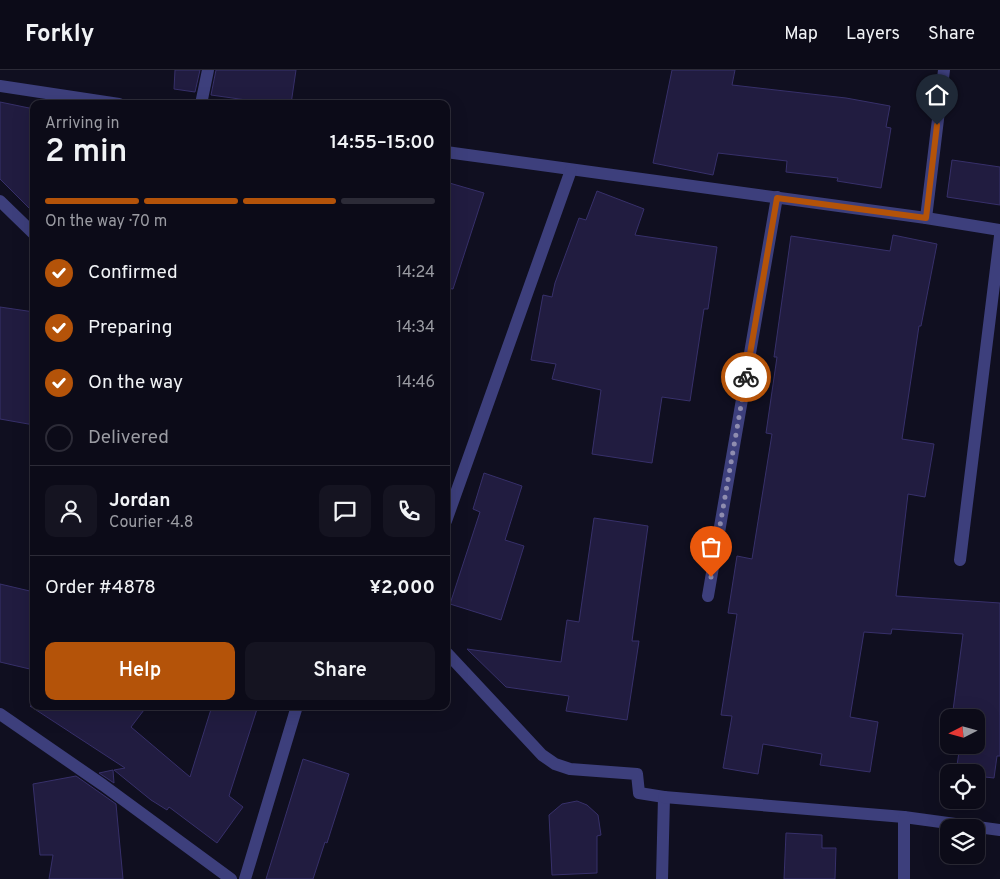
<!DOCTYPE html>
<meta charset="utf-8">
<style>
body{margin:0;font-family:Overpass,sans-serif;background:#151421;color:#f1f3f6;height:100vh;display:flex;flex-direction:column;font-size:19px;white-space:nowrap}
*{box-sizing:border-box;margin:0}
p{font-size:16px;color:#9a9ba2}
.icon{flex:none;width:28px;height:28px;fill:none;stroke:currentColor;stroke-width:2;stroke-linecap:round;stroke-linejoin:round}
.map{position:relative;flex:1;overflow:hidden}
.drawer{position:absolute;left:30px;top:30px;width:420px;height:610px;display:flex;flex-direction:column;background:#0c0b18;border-radius:10px;box-shadow:0 5px 20px #0002,0 0 0 1px #2c2b37}
.drawer>*{flex:none}
.needle{width:32px;rotate:264deg}
.fabs{position:absolute;left:940px;top:639px;display:grid;gap:10px}
.fabs a{display:grid;place-items:center;width:45px;height:45px;border-radius:10px;background:#0c0b18;box-shadow:0 5px 20px #0002,0 0 0 1px #2c2b37;font-size:25px}
.pin{position:absolute;display:grid;place-items:center;width:42px;height:42px;color:#fff;margin:-51px -21px;border-radius:50% 50% 50% 0;rotate:-45deg;box-shadow:0 0 5px #0007}
.pin .icon{rotate:45deg}
.courier{position:absolute;display:grid;place-items:center;width:50px;height:50px;margin:-25px;border:4px solid #b45309;border-radius:50%;background:#fff;color:#222;box-shadow:0 1px 6px #0007}
.summary em{font-style:normal;font-weight:600}
.summary div{display:flex;flex-direction:column-reverse}
.summary{display:flex;align-items:center;justify-content:space-between;height:85px;padding:0 15px}
h1{font-size:32px;font-weight:600;line-height:38px}
.bar{display:grid;grid-template-columns:repeat(4,1fr);gap:8px 5px;align-content:center;height:60px;padding:0 15px}
.bar i{height:6px;border-radius:4px;background:#2c2b37}
.bar .on{background:#b45309}
.bar p{grid-column:span 4}
.line{display:flex;align-items:center;gap:12px;padding:0 15px;border-top:1px solid #2c2b37}
.line div{flex:1}
.round{display:grid;place-items:center;flex:none;width:52px;height:52px;border-radius:10px;background:#151421}
ol{padding:0 15px;list-style:none}
li{display:flex;align-items:center;gap:15px;height:55px}
li p{margin-inline-start:auto}
li .icon{padding:5px;border-radius:50%;background:#b45309;color:#fff;stroke-width:4}
li:last-child{color:#9a9ba2}
li i{width:28px;height:28px;border:2px solid #2c2b37;border-radius:50%}
.action{display:flex;gap:10px;margin-top:auto;padding:10px 15px}
.action a{flex:1;height:58px;border-radius:10px;background:#b45309;color:#fff;font-size:20px;font-weight:600;line-height:58px;text-align:center}
.action a+a{background:#151421;color:#f1f3f6}
header{display:flex;align-items:center;gap:30px;box-sizing:border-box;height:70px;padding:0 25px;background:#0c0b18;border-bottom:1px solid #2c2b37}
header strong{font-size:24px}
nav{display:flex;gap:28px;margin-inline-start:auto;font-size:18px}
.map>svg:first-child{display:block}
.building{fill:#211c40;stroke:#37306a}
.lines{fill:none;stroke-linecap:round;stroke-linejoin:round}
.minor{stroke:#3d3f7c;stroke-width:12}
.done{stroke:#8f8daf;stroke-width:5;stroke-dasharray:0 9}
.route{stroke:#b45309;stroke-width:6}
</style>
<header>
<strong>Forkly</strong>
<nav><a>Map</a><a>Layers</a><a>Share</a></nav>
</header>
<div class="map">
<svg width="1000" height="809" viewBox="0 0 1000 809">
<rect width="100%" height="100%" fill="#100f20"/>
<g class="building">
<polygon points="175,0 200,0 195,22 174,19"/>
<polygon points="216,0 296,0 291,34 275,34 211,25"/>
<polygon points="672,0 735,0 732,15 846,28 890,36 886,57 891,58 881,118 837,111 838,108 786,102 787,91 718,83 713,105 653,93"/>
<polygon points="0,32 34,39 34,143 0,109"/>
<polygon points="952,90 1000,97 1000,135 947,127"/>
<polygon points="446,112 484,123 453,219 446,218"/>
<polygon points="597,121 644,139 635,165 717,177 708,239 704,239 690,331 662,327 652,393 592,384 601,320 552,309 556,294 531,290 543,225 552,227 555,213 579,148 586,150"/>
<polygon points="893,165 937,174 921,256 919,256 902,369 934,374 925,427 908,424 896,526 1000,533 1000,686 997,686 994,708 976,706 976,702 956,702 959,682 947,681 949,668 949,675 976,675 976,648 952,648 963,564 892,559 891,564 864,562 850,647 878,652 870,702 820,695 822,684 763,674 758,704 723,698 732,646 721,645 737,544 728,543 737,486 752,489 772,364 766,363 777,287 774,287 791,166 890,181"/>
<polygon points="0,237 34,242 34,355 0,349"/>
<polygon points="484,403 522,416 505,470 524,476 501,550 450,534 480,442 473,439"/>
<polygon points="594,448 648,456 632,571 639,571 627,650 566,641 569,626 506,617 467,579 561,592 567,550 579,552"/>
<polygon points="0,514 34,522 34,600 0,592"/>
<polygon points="30,636 147,636 131,657 190,707 212,636 258,636 229,726 243,737 217,773 169,737 167,740 151,730 114,700 125,698"/>
<polygon points="303,689 349,704 327,773 325,772 313,809 266,809"/>
<polygon points="113,700 114,713 99,703"/>
<polygon points="76,706 116,734 123,809 49,809 53,785 40,785 33,714"/>
<polygon points="577,731 587,735 598,745 601,765 597,766 597,803 552,805 549,745 562,734"/>
<polygon points="786,763 822,765 822,778 836,778 835,809 784,809"/>
</g>
<g class="lines">
<g class="minor">
<polyline points="0,16 119,34"/>
<polyline points="201,34 208,0"/>
<polyline points="446,82 926,148 1000,160"/>
<polyline points="0,131 34,164"/>
<polyline points="926,148 944,0"/>
<polyline points="446,451 571,100"/>
<polyline points="960,490 1000,166"/>
<polyline points="708,526 777,127"/>
<polyline points="446,582 542,685 555,694 570,699 637,704 639,723 664,727 662,809"/>
<polyline points="0,644 103,715 231,809"/>
<polyline points="664,727 904,747 1000,760"/>
<polyline points="245,809 297,636"/>
<polyline points="904,809 904,747"/>
</g>
</g>
<g class="lines">
<polyline class="done" points="711,507 746,307"/>
<polyline class="route" points="746,307 777,128 926,148 937,55"/>
</g>
</svg>
<div class="fabs">
<a><svg class="needle" viewBox="-14 -14 28 28"><path d="M0-13l5 13h-10z" fill="#e53935"/><path d="M0 13l5-13h-10z" fill="#9a9ba2"/></svg></a>
<a><svg class="icon" aria-label="locate" viewBox="0 0 24 24"><circle cx="12" cy="12" r="6"/><path d="M12 2v4M12 18v4M2 12h4M18 12h4"/></svg></a>
<a><svg class="icon" aria-label="layers" viewBox="0 0 24 24"><path d="M12 4l9 5-9 5-9-5zM3 14l9 5 9-5"/></svg></a>
</div>
<div class="pin" style="left:711px;top:507px;background:#ea580c"><svg class="icon" aria-label="bag" viewBox="0 0 24 24"><path d="M5 8h14l-1 12H6zM9 8a3 3 0 0 1 6 0"/></svg></div>
<div class="pin" style="left:937px;top:55px;background:#1f2937"><svg class="icon" aria-label="home" viewBox="0 0 24 24"><path d="M3 11l9-7 9 7M6 9v11h12V9"/></svg></div>
<div class="courier" style="left:746px;top:307px"><svg class="icon" aria-label="bike" viewBox="0 0 24 24"><circle cx="6" cy="16" r="4"/><circle cx="18" cy="16" r="4"/><path d="M6 16l4-8h5l3 8M10 8l3 8H6M13 5h3"/></svg></div>
<section class="drawer">
<div class="summary"><div><h1>2 min</h1><p>Arriving in</p></div><em>14:55–15:00</em></div>
<div class="bar"><i class="on"></i><i class="on"></i><i class="on"></i><i></i><p>On the way · 70 m</p></div>
<ol>
<li><svg class="icon" aria-label="check" viewBox="0 0 24 24"><path d="M5 12l5 5 9-10"/></svg>Confirmed<p>14:24</p></li>
<li><svg class="icon" aria-label="check" viewBox="0 0 24 24"><path d="M5 12l5 5 9-10"/></svg>Preparing<p>14:34</p></li>
<li><svg class="icon" aria-label="check" viewBox="0 0 24 24"><path d="M5 12l5 5 9-10"/></svg>On the way<p>14:46</p></li>
<li><i></i>Delivered</li>
</ol>
<div class="line" style="height:90px"><a class="round"><svg class="icon" aria-label="person" viewBox="0 0 24 24"><circle cx="12" cy="8" r="4"/><path d="M4 21q1-7 8-7t8 7"/></svg></a><div><b>Jordan</b><p>Courier · 4.8</p></div><a class="round"><svg class="icon" aria-label="chat" viewBox="0 0 24 24"><path d="M4 5h16v11H9l-5 4z"/></svg></a><a class="round"><svg class="icon" aria-label="phone" viewBox="0 0 24 24"><path d="M5 4h4l2 5-3 2q2 4 5 5l2-3 5 2v4C11 20 4 13 5 4z"/></svg></a></div>
<div class="line" style="height:65px"><div>Order #4878</div><b>¥2,000</b></div>
<div class="action"><a>Help</a><a>Share</a></div>
</section>
</div>
